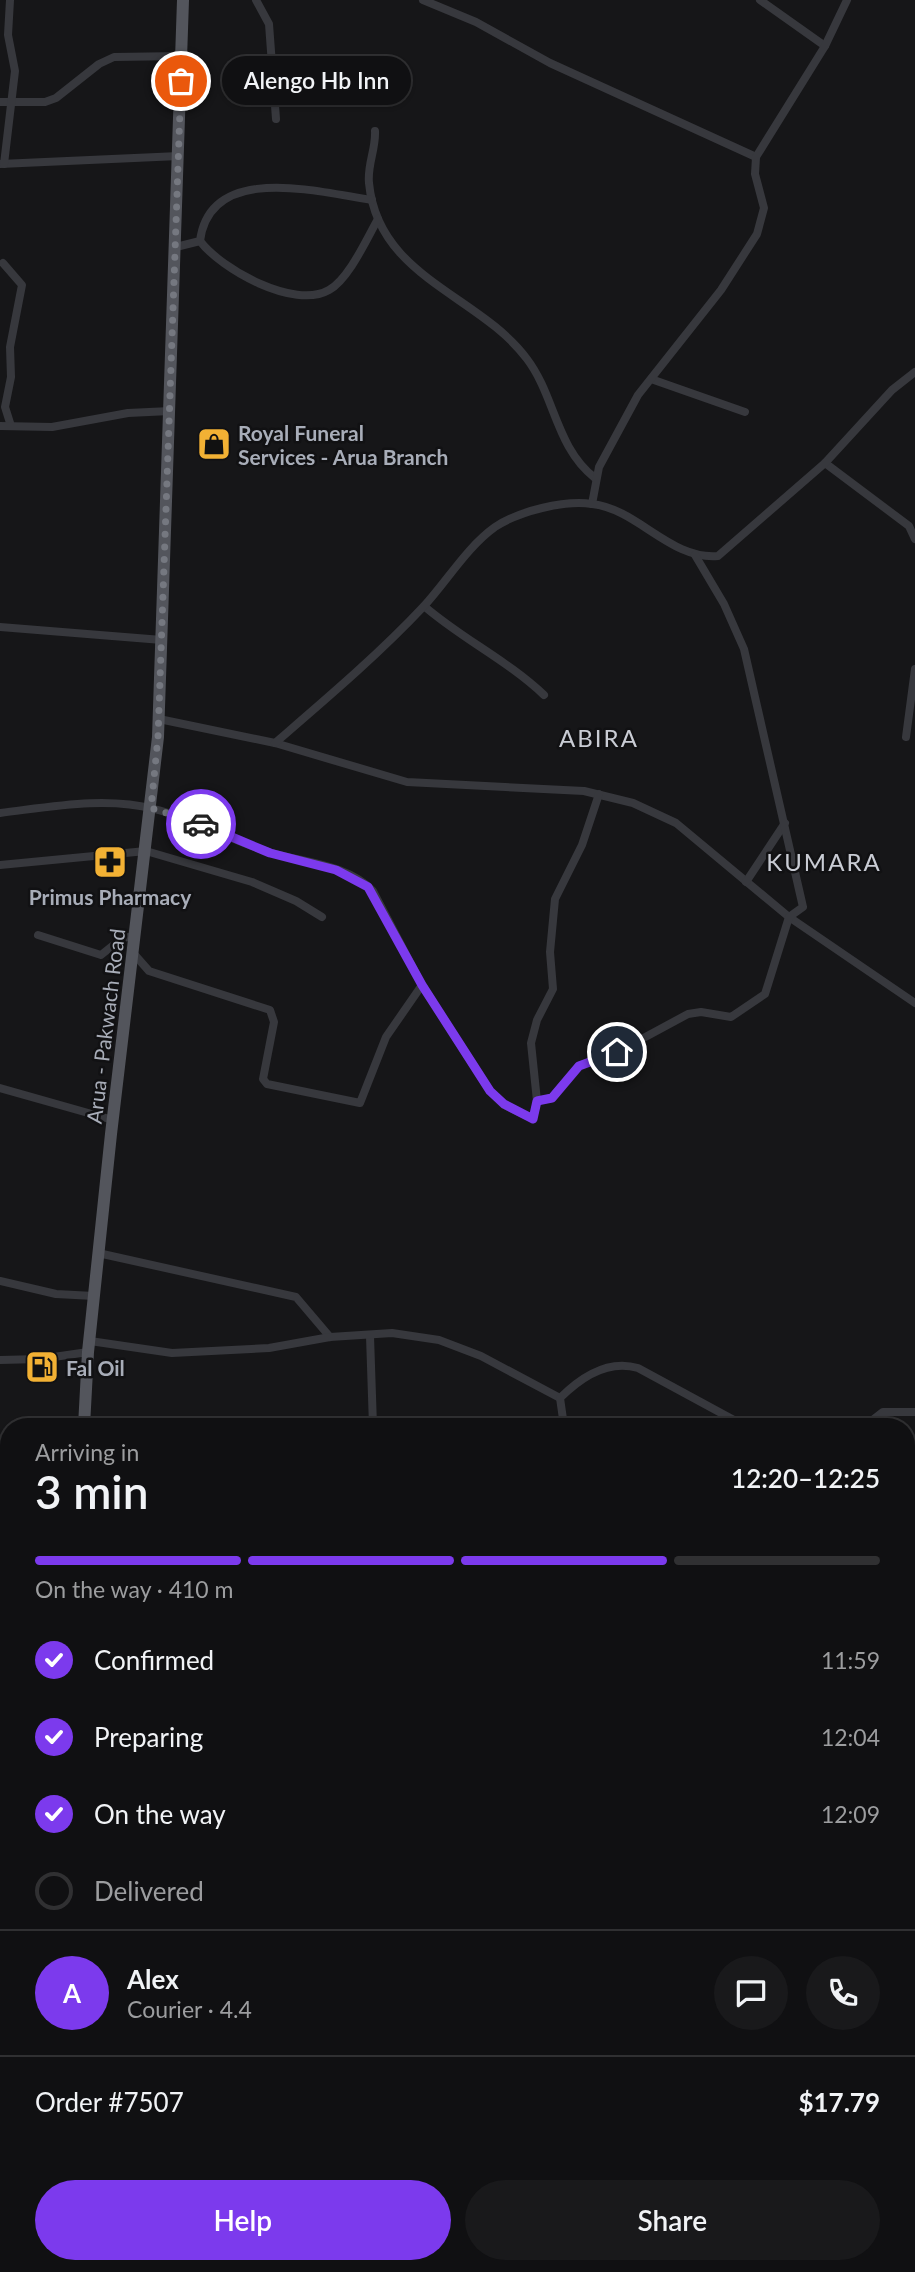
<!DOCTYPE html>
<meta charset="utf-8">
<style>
body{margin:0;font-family:Lato,sans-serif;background:#19191b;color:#f1f3f6;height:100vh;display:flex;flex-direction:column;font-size:26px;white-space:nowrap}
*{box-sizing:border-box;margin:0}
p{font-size:23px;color:#9c9d9f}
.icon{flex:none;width:38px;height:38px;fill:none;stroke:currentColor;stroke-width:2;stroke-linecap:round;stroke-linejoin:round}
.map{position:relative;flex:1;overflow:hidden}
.panel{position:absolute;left:0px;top:1418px;width:915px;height:856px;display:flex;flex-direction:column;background:#101012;border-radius:28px 28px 0 0;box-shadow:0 2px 5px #0004,0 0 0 2px #303032}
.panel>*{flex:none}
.pin{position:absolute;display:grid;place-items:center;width:60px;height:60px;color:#fff;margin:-30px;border:4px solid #fff;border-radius:50%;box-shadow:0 2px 7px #0007}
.courier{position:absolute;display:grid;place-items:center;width:70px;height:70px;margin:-35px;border:5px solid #7c3aed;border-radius:50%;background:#fff;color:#222;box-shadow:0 2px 9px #0007}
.bubble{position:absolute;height:49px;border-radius:24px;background:#101012;box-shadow:0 2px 5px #0004,0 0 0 2px #303032;font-size:23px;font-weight:600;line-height:49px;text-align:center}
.summary em{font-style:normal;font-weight:600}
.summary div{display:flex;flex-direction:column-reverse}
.summary{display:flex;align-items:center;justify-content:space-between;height:119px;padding:0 35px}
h1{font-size:46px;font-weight:600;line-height:52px}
.bar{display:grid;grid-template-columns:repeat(4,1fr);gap:10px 7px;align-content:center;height:84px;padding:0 35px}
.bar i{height:9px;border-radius:5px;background:#303032}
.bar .active{background:#7c3aed}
.bar p{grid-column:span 4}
.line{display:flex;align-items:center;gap:18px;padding:0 35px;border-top:2px solid #303032}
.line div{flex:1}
.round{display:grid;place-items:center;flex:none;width:74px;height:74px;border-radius:37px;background:#19191b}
ol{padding:0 35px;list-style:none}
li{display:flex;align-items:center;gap:21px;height:77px}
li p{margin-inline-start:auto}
li .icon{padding:7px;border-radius:50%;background:#7c3aed;color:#fff;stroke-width:4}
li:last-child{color:#9c9d9f}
li i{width:38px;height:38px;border:4px solid #303032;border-radius:50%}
.action{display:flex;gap:14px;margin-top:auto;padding:14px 35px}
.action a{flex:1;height:80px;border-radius:42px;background:#7c3aed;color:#fff;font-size:28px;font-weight:600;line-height:80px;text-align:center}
.action a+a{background:#19191b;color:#f1f3f6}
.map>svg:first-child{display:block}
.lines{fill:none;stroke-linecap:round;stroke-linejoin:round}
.minor{stroke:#37383d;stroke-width:8}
.primary{stroke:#53555c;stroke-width:12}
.done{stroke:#757880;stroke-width:7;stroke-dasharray:0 12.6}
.route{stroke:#7c3aed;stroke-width:9}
.labels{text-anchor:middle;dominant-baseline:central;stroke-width:5;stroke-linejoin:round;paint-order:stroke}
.poi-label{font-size:21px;font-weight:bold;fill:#a8adb8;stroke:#111113;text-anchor:start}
.street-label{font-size:21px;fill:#a8adb8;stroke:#111113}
.quarter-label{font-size:24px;letter-spacing:2px;fill:#c9ccd4;stroke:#111113}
</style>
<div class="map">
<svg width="915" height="2272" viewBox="0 0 915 2272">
<rect width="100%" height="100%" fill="#161618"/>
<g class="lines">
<g class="minor">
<polyline points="256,0 269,24 276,119"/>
<polyline points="423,0 476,22 550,63 756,157"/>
<polyline points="760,0 825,46"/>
<polyline points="0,102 45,102 56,98 99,64 114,57 182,56"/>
<path d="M 375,131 C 376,149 367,165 369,183 C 378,278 480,295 527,359 C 555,396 556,448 595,478"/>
<polyline points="0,164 179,156"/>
<polyline points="4,164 15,71 8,35 10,0"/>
<path d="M 200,241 C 221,269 294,310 329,290 C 349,279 367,238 378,219"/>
<path d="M 176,247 L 200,241 C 210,162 318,192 372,200"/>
<polyline points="3,263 22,285 10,347 11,377 5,407 11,426"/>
<polyline points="651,379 745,412"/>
<polyline points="0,426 52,427 128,413 170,411"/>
<polyline points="825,463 909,526 915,539"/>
<polyline points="592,504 599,467 638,395 721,290 757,234 764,208 755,174 756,157 825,46 847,0"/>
<path d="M 424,606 C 462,639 507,660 544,695"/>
<polyline points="0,627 162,640"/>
<polyline points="159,719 275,743 407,782 584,791 633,803 676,823 789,917 915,1003"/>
<polyline points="906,737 915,669"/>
<path d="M 275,743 C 326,699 378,655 424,606 C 447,581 467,547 495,527 C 519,511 564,500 592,504 C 638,509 670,560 718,556 L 825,463 L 892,390 L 915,372"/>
<path d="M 0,813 C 50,807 105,796 154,809 C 195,819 230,840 269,852 C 304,863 347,864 373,891 L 422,985 L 490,1091 L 504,1105 L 533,1119 L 537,1101 L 531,1043 L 537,1020 L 553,989 L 550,952 L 555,899 L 582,845 L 599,794"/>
<polyline points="0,865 146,851 252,882 296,901 322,917"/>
<polyline points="746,882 785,823"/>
<polyline points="38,935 101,955 121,939 135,935"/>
<polyline points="134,954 149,971 270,1010 274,1022 263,1079 267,1084 360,1103 386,1037 422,985"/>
<polyline points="0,1088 113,1120"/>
<polyline points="537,1101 552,1098 579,1066 625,1048 688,1014 701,1012 731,1017 765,994 789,917 803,907 744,649 724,604 695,555"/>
<polyline points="98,1253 296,1297 330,1337"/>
<polyline points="0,1281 56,1294 94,1296"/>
<polyline points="370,1336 373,1426"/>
<polyline points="90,1341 172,1353 269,1348 330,1337 392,1333 439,1340 481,1356 560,1398"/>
<polyline points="0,1360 40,1359 88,1352"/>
<path d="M 564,1426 L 560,1398 C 581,1377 608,1359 638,1368 L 745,1426"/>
<polyline points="865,1426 883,1412 915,1412"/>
<polyline points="906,1528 915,1530"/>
<polyline points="0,1629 9,1634"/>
<polyline points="906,1634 915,1635"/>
<polyline points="0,1665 9,1648"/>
<polyline points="906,1679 915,1681"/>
<polyline points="0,1918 9,1917"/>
<polyline points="0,2038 9,2039"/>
<polyline points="906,2193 915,2193"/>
<polyline points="0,2242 9,2242"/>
<polyline points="849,2272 850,2264"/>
</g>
<g class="primary">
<polyline points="84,1426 88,1352 111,1134 158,737 183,0"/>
<polyline points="162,2264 163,2272"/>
</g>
</g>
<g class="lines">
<polyline class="done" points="181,81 158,737 151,808 201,824"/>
<polyline class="route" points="201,824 270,853 336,870 368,887 422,985 490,1091 504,1104 533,1119 537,1101 552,1098 579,1066 617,1052"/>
</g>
<defs>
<symbol id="shop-square" viewBox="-11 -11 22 22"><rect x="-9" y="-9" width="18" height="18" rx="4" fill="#f2b134" stroke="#111113"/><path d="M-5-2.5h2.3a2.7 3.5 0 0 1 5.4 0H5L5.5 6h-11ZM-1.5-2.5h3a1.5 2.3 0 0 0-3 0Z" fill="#111"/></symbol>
<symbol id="pharmacy-square" viewBox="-11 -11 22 22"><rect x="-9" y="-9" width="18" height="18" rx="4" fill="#f2b134" stroke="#111113"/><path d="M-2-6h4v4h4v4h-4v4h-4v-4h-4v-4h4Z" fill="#111"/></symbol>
<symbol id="fuel-square" viewBox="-11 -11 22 22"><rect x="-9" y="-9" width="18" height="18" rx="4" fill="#f2b134" stroke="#111113"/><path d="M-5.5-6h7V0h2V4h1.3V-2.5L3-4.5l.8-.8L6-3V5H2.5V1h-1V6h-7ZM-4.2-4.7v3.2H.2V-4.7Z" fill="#111"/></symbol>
</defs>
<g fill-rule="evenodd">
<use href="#shop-square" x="195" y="425" width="38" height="38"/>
<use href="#pharmacy-square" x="91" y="843" width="38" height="38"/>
<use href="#fuel-square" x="23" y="1348" width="38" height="38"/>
</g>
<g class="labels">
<g class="poi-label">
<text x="238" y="432">Royal Funeral<tspan x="238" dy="24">Services - Arua Branch</tspan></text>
<text x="110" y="896" text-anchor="middle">Primus Pharmacy</text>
<text x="66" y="1367">Fal Oil</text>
</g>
<g class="street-label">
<text transform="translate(105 1026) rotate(-83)">Arua - Pakwach Road</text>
</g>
<g class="quarter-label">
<text x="599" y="737">ABIRA</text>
<text x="824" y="861">KUMARA</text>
</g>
</g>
</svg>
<div class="pin" style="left:181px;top:81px;background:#ea580c"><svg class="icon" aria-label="bag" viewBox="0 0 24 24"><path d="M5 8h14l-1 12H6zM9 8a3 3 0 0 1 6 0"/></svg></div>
<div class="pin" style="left:617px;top:1052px;background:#1f2937"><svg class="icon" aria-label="home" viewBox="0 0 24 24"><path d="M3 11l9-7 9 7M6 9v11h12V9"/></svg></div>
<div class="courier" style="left:201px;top:824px"><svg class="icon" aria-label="car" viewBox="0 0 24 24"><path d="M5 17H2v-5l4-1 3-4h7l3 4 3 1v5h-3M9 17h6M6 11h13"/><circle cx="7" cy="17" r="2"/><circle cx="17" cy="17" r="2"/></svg></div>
<div class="bubble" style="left:222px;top:56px;width:189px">Alengo Hb Inn</div>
<section class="panel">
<div class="summary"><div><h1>3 min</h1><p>Arriving in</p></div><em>12:20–12:25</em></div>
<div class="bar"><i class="active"></i><i class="active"></i><i class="active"></i><i></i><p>On the way · 410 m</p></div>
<ol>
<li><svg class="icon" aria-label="check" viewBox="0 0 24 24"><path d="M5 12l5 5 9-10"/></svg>Confirmed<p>11:59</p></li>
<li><svg class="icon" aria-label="check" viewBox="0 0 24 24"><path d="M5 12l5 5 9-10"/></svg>Preparing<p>12:04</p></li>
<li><svg class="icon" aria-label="check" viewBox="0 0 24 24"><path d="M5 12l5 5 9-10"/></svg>On the way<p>12:09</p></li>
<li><i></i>Delivered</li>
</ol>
<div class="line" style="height:126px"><b class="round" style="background:#7c3aed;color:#fff">A</b><div><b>Alex</b><p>Courier · 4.4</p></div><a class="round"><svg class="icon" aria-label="chat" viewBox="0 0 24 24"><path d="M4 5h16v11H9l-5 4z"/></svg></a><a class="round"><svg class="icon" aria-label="phone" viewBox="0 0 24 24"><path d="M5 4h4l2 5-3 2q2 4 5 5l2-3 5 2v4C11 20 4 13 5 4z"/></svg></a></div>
<div class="line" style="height:91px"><div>Order #7507</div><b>$17.79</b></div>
<div class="action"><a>Help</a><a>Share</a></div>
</section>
</div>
